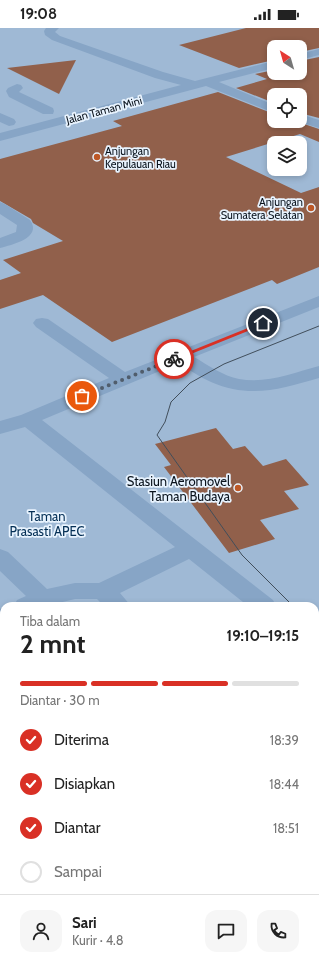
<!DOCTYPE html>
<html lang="id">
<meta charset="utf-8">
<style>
body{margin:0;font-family:Cabin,sans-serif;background:#f6f6f6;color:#222;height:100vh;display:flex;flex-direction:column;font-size:15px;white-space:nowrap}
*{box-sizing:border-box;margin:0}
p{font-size:13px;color:#767676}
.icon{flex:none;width:22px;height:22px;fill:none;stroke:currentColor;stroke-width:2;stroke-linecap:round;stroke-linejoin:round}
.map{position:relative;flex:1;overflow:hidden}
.side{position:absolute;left:0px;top:574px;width:319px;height:372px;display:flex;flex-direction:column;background:#fff;border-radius:12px 12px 0 0;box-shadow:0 2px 6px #0003}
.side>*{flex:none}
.needle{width:26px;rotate:323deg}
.fabs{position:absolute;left:267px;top:12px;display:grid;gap:8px}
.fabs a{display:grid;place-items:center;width:40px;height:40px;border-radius:8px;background:#fff;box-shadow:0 2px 6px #0003;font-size:20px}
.pin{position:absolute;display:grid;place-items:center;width:34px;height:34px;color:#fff;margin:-17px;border:2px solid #fff;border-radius:50%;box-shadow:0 1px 4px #0007}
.courier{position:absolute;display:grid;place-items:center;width:40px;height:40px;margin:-20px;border:3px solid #d93025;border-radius:50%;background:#fff;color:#222;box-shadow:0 1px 5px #0007}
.summary em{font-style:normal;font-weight:700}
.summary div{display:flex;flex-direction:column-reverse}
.summary{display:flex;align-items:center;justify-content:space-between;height:68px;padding:0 20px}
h1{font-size:26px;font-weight:700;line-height:30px}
.bar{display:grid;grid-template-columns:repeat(4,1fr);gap:6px 4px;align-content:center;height:48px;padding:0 20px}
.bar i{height:5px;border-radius:3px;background:#e0e0e0}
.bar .on{background:#d93025}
.bar p{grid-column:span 4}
.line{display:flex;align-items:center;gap:10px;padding:0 20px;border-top:1px solid #e0e0e0}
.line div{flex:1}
.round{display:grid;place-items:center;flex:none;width:42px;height:42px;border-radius:12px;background:#f6f6f6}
ol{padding:0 20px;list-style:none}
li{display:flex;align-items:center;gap:12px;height:44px}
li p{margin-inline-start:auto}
li .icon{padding:4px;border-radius:50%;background:#d93025;color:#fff;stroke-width:4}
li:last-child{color:#767676}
li i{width:22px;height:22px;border:2px solid #e0e0e0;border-radius:50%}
.status{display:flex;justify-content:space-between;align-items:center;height:28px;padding:0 20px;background:#fff;direction:ltr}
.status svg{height:11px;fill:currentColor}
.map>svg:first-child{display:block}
.green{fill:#9fb9d5;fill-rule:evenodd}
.building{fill:#91604b}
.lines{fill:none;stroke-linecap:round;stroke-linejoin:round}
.minor{fill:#87a5c6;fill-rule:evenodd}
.tram{stroke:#414e5b;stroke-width:1}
.route{fill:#d93025}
.done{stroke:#505d6c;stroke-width:4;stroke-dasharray:0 7.2}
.poi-dot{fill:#bd5827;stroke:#e8f3fe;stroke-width:1.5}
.labels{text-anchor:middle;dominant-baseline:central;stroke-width:3.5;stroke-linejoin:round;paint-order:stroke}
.far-street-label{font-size:11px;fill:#0a131d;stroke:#e8f3fe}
.far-poi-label{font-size:11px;fill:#0a131d;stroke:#e8f3fe;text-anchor:start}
.poi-label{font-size:13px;fill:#0a131d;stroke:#e8f3fe;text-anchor:end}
.park-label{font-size:13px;fill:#042f55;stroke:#e8f3fe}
</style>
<div class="status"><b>19:08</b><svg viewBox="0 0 49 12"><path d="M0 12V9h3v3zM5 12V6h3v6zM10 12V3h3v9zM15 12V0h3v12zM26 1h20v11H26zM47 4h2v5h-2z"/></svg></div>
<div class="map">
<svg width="319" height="946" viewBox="0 0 319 946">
<rect width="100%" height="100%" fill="#d1e7fe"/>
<path class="green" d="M 0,0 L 319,0 L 319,946 L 0,946 ZM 274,19 L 300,19 L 300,45 L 274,45 ZM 274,67 L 300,67 L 300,93 L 274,93 ZM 274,115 L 300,115 L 300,141 L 274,141 ZM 4,578 L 315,578 L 315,942 L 4,942 Z"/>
<g class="building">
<polygon points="246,0 319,0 319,20 300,24 300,19 274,19 274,32 239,40 179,17"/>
<polygon points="319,29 319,90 300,85 300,67 274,67 274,75 236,60 267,51 255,46 274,42 274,45 300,45 300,33"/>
<polygon points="76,32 59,66 7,40"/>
<polygon points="218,64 274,86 274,93 295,93 319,101 319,114 300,106 226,129 301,165 319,159 319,239 277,256 272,252 112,314 43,267 0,281 0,252 21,245 3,232 63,213 33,195 31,191 0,173 0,131 122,98 113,93"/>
<polygon points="216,400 233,421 245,418 263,438 286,431 309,457 284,463 299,481 260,492 275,511 229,525 164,439 171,437 155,416"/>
</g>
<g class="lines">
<g class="minor">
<polygon points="46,0 59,0 55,4 60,8 163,44 195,53 274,33 274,40 219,54 274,77 274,85 206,58 0,113 0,105 181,57 155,50 52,12 45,7 44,3"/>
<polygon points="319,21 319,27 300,32 300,26"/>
<polygon points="17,56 21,57 23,60 19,64 53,80 54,83 53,86 43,86 9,69 6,63 8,60"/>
<polygon points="0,85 14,91 16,94 14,97 9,98 0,94"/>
<polygon points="300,86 319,92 319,100 296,93 300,93"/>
<path d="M 0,174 L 5,176 L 30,192 C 43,210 11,217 0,220 L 0,210 L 16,204 L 17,197 L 0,186 Z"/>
<path d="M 319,268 L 319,279 L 194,329 C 208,337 223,348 239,351 C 266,356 293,345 319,338 L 319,350 C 281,361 250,371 211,354 C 200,349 189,342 179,335 L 42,392 L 273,572 L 276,578 L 248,578 L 189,531 L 120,565 L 131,578 L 104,578 L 97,571 L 75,571 L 46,578 L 14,578 L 17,572 L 26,568 L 0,543 L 0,521 L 8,524 L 47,561 L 75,555 L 99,555 L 175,519 L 25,399 L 0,406 L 0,393 L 21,387 L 109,350 L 36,299 L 33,295 L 36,291 L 42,290 L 48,291 L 125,344 Z"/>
<polygon points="4,579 4,597 0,599 0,581"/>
<polygon points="315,611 319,612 319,632 315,631"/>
<polygon points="315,744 319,746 319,772 315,770"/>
<polygon points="319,890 319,921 315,923 315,892"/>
<polygon points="250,942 287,942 285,946 248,946"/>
</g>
<g class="tram">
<polyline points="293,578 242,527 157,407 165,394 171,374 190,355 224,336 319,298"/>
<polyline points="315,599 319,602"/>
</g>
</g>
<polygon class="route" points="263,294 265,294 265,296 176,332 171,331"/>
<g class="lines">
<polyline class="done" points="82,368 174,331"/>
</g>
<g class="poi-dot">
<circle cx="97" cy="129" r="4"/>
<circle cx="311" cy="180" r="4"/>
<circle cx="238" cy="460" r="4"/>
</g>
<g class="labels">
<g class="far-street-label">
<text transform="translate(104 82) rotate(-15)">Jalan Taman Mini</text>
</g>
<g class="far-poi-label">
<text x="105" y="123">Anjungan<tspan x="105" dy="13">Kepulauan Riau</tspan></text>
<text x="303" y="174" text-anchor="end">Anjungan<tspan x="303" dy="13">Sumatera Selatan</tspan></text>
</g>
<g class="poi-label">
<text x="230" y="453">Stasiun Aeromovel<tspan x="230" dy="15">Taman Budaya</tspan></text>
</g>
<g class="park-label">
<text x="47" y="488">Taman<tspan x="47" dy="15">Prasasti APEC</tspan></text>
</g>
</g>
</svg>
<div class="fabs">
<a><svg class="needle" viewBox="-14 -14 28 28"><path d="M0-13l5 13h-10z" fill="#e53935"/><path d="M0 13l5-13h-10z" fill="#767676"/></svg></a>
<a><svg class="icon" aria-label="locate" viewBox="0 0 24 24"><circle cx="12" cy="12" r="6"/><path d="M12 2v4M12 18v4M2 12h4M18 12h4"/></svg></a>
<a><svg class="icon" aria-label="layers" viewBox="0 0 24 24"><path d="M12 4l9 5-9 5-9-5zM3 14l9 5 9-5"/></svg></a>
</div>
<div class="pin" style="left:82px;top:368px;background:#ea580c"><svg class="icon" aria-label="bag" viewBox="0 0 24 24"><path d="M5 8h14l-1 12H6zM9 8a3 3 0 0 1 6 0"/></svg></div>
<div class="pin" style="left:263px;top:295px;background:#1f2937"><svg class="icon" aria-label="home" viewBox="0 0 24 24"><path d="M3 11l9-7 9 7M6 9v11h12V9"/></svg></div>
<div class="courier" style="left:174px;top:331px"><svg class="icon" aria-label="bike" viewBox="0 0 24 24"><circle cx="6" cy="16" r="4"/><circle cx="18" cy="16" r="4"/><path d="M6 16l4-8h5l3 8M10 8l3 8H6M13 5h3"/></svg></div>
<section class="side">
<div class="summary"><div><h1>2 mnt</h1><p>Tiba dalam</p></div><em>19:10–19:15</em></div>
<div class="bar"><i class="on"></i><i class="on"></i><i class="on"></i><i></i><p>Diantar · 30 m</p></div>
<ol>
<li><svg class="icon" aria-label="check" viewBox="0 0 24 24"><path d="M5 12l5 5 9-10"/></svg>Diterima<p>18:39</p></li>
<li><svg class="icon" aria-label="check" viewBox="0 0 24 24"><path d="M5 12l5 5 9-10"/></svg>Disiapkan<p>18:44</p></li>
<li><svg class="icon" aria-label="check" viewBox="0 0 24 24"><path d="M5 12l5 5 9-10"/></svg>Diantar<p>18:51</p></li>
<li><i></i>Sampai</li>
</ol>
<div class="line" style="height:72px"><a class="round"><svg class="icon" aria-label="person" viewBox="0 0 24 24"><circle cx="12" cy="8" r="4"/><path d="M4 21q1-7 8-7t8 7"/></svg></a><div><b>Sari</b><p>Kurir · 4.8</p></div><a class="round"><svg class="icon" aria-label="chat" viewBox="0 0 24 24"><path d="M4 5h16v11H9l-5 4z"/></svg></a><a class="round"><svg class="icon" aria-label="phone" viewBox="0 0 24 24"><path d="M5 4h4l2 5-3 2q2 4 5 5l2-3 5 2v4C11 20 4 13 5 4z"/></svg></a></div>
</section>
</div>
